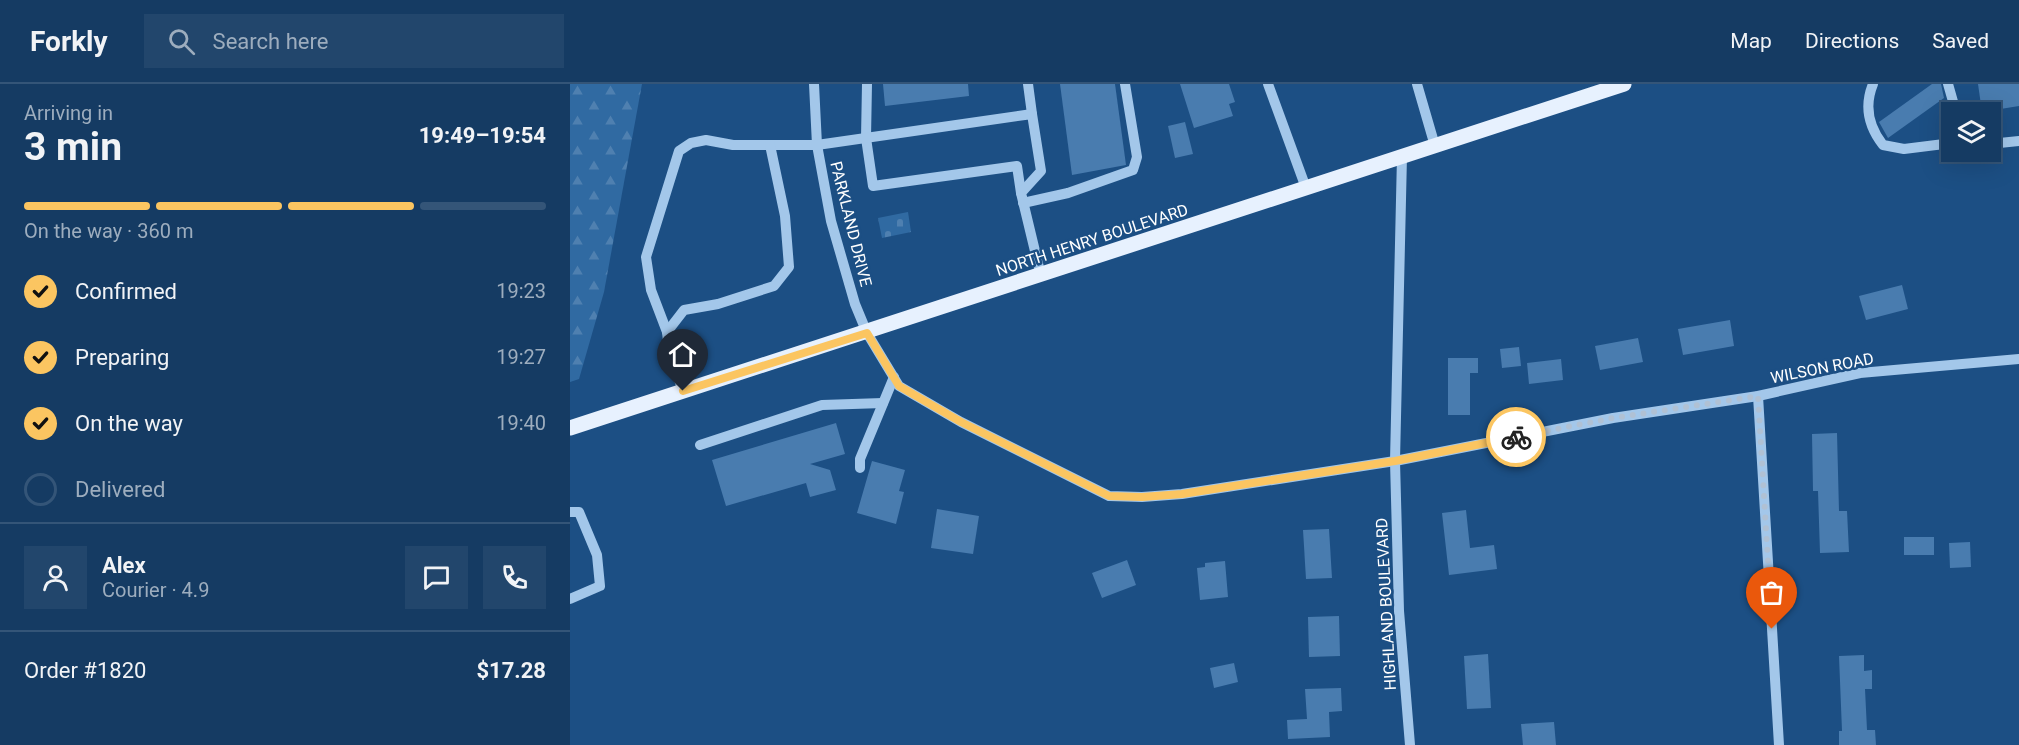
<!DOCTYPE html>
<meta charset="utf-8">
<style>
body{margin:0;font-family:Roboto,sans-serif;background:#22466c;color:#f1f3f6;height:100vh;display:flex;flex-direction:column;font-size:22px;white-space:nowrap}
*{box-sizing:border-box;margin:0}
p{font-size:20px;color:#9dadbe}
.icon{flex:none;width:33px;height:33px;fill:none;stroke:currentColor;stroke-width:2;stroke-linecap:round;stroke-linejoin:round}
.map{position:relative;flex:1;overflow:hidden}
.side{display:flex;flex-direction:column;background:#153b63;width:570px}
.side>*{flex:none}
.fabs{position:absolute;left:1371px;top:18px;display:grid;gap:12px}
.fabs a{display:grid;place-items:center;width:60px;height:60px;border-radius:0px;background:#153b63;box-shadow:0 6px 24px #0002,0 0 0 2px #345578;font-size:30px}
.pin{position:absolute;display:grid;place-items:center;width:51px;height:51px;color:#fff;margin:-62px -26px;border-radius:50% 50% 50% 0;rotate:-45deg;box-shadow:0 0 6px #0007}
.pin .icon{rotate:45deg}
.courier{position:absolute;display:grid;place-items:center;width:60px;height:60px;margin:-30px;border:4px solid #fbc561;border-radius:50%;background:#fff;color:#222;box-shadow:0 2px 8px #0007}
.summary em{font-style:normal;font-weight:700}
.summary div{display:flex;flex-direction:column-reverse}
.summary{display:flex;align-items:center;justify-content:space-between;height:102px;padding:0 24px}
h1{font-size:39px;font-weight:700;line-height:45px}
.bar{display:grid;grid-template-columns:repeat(4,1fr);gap:9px 6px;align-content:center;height:72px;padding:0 24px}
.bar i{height:8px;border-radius:4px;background:#345578}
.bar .selected{background:#fbc561}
.bar p{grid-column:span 4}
.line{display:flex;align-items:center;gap:15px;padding:0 24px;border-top:2px solid #345578}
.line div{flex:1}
.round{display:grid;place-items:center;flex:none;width:63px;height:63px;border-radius:0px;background:#22466c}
ol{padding:0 24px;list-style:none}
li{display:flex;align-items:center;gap:18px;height:66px}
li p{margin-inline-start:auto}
li .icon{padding:6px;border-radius:50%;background:#fbc561;color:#111;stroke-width:4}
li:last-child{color:#9dadbe}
li i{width:33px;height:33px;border:3px solid #345578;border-radius:50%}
header{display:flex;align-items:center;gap:36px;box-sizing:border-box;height:84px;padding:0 30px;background:#153b63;border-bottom:2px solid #345578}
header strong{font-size:28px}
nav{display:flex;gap:33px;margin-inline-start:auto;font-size:21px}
.search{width:420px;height:54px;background:#22466c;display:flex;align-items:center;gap:15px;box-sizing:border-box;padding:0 21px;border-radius:0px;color:#9dadbe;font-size:22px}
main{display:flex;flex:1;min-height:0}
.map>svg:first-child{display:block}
.forest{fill:url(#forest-firs)}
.cemetery{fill:url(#cemetery-stones)}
.building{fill:#497caf}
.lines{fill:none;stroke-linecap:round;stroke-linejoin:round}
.minor{stroke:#a3c7ea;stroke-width:10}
.major{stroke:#e7f1fe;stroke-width:15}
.done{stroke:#b0c1d4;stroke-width:6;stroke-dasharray:0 10.8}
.route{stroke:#fbc561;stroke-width:8}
.labels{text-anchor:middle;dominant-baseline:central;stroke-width:5;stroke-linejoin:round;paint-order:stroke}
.street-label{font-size:16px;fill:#fff;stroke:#1c4f84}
</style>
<header>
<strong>Forkly</strong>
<div class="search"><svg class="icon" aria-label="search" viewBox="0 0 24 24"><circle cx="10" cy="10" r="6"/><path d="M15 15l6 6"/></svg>Search here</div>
<nav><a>Map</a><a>Directions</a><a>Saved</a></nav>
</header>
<main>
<section class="side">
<div class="summary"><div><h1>3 min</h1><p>Arriving in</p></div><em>19:49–19:54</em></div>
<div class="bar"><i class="selected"></i><i class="selected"></i><i class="selected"></i><i></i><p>On the way · 360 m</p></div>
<ol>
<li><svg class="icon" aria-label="check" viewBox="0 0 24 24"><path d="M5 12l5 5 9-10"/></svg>Confirmed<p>19:23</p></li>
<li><svg class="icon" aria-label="check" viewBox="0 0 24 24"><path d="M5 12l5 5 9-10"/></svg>Preparing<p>19:27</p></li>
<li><svg class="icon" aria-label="check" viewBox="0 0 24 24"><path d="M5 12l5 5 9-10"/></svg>On the way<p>19:40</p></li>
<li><i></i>Delivered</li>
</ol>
<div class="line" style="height:108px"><a class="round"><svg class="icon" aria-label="person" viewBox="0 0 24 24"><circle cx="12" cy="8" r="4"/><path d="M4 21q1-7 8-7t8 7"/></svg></a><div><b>Alex</b><p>Courier · 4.9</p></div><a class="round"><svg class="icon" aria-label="chat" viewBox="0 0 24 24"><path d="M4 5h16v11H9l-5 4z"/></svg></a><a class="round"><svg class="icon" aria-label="phone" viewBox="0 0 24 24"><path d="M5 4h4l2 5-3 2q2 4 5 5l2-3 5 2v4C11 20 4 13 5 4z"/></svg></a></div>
<div class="line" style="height:78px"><div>Order #1820</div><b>$17.28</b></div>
</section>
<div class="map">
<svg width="1449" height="661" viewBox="0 0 1449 661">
<defs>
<pattern id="forest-firs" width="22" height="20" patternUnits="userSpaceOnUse" patternTransform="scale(1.5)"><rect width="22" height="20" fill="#306aa2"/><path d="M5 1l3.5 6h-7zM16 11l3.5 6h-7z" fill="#4f80b0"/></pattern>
<pattern id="cemetery-stones" width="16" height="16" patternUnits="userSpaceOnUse" patternTransform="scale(1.5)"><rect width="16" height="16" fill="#306aa2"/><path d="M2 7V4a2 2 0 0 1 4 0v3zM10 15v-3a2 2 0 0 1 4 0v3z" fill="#4f80b0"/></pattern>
</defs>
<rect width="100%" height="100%" fill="#1c4f84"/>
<polygon class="forest" points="0,0 72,0 34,208 9,295 0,298"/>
<polygon class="cemetery" points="338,128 341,148 312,154 308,134"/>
<g class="building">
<polygon points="313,0 398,0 399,12 315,22"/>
<polygon points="490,0 545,0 556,81 502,91"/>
<polygon points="610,0 659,0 665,18 659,20 663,32 624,44"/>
<polygon points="1362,0 1371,0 1374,14 1318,54 1309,38"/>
<polygon points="1408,0 1449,0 1449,22 1412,28"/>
<polygon points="615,38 623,70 605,74 598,42"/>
<polygon points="1332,201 1338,225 1296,236 1289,212"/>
<polygon points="1160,236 1164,262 1113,271 1108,245"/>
<polygon points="1068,254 1073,278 1030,286 1025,262"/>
<polygon points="949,263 951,282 932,284 930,265"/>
<polygon points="878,274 908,274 908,289 900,289 900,331 878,331"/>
<polygon points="991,275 993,296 959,300 957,279"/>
<polygon points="266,339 275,370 240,380 260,386 266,406 240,413 236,399 156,422 142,376"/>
<polygon points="1267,349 1269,427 1277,427 1279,468 1250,469 1248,407 1243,407 1242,350"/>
<polygon points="302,377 335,386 329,407 334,408 326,440 287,429"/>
<polygon points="367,425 409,432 403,470 361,464"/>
<polygon points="896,426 900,464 924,461 927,485 879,491 872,429"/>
<polygon points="759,445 762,494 736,495 733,446"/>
<rect x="1334" y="453" width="30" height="18"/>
<polygon points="1400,458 1401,483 1380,484 1379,459"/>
<polygon points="557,476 566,501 532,514 522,489"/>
<polygon points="655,477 658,513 630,516 627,484 635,483 635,479"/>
<polygon points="769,532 770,572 739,573 738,533"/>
<polygon points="918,570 921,624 897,625 894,572"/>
<polygon points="1294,571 1294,587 1302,586 1302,605 1295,605 1297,646 1305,646 1306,661 1269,661 1269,647 1272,647 1269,572"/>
<polygon points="664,579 668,598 644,604 640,584"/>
<polygon points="771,604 772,627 759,628 760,653 718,655 717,636 737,635 735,605"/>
<polygon points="984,638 986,661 953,661 951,640"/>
</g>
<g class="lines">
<g class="minor">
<polyline points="244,0 247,61 261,137 285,220 297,249 329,302 391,338 539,412 572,413 612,410 825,377 1043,334 1188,312 1290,289 1449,275"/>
<polyline points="297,0 296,54 303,102 447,82 451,109"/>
<polyline points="458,0 462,30"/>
<polyline points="698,0 736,104"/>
<polyline points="847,0 865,62"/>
<path d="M 1303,0 C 1294,22 1299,43 1313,61 L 1334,65 L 1382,59"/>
<polyline points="1378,0 1386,28"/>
<polyline points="1420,60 1449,57"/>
<polyline points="832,72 825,377 829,527 840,661"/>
<polyline points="453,119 498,109 563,86 567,73 555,0"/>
<polyline points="97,248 81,206 76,173 109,67 121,59 136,56 163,61 247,61 462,30 471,87 451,109 471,192"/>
<polyline points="113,307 99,267 97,248 114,226 148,220 204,202 219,183 215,132 200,61"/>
<polyline points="1188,312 1209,661"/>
<polyline points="130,361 252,321 313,319"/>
<polyline points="290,384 290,375 324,293"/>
<polyline points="0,428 9,428 27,471 30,502 0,515"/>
</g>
<polyline class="major" points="0,344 1054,0"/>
</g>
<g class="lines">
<polyline class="done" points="946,353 1043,334 1188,312 1202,545"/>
<polyline class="route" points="113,307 297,249 329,302 391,338 539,412 572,413 612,410 825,377 946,353"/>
</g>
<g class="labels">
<g class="street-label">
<text transform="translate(281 140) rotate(76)">PARKLAND DRIVE</text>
<text transform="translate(522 156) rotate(-18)">NORTH HENRY BOULEVARD</text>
<text transform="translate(1252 284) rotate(-11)">WILSON ROAD</text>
<text transform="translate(816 520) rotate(-93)">HIGHLAND BOULEVARD</text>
</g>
</g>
</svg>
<div class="fabs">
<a><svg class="icon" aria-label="layers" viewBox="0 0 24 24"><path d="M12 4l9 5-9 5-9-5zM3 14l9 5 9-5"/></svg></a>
</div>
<div class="pin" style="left:1202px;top:545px;background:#ea580c"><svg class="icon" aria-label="bag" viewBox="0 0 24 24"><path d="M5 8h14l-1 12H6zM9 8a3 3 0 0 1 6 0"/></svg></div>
<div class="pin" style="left:113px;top:307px;background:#1f2937"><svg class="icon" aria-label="home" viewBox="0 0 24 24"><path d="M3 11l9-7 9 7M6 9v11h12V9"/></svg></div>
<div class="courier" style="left:946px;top:353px"><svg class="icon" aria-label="bike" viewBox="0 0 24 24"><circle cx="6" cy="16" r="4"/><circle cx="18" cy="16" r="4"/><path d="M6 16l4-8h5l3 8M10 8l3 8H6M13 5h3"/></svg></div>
</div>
</main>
